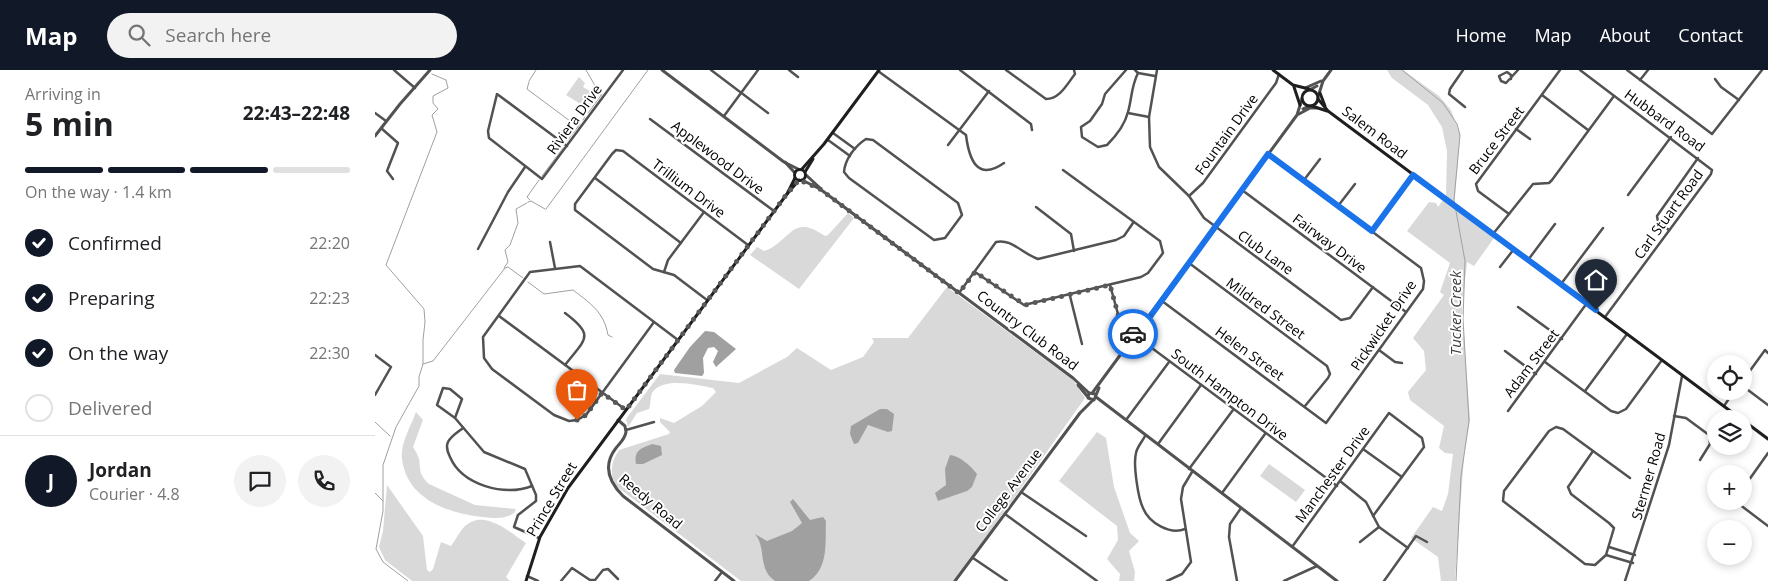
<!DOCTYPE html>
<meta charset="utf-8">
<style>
body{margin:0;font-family:"Open Sans",sans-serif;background:#f2f2f2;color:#202124;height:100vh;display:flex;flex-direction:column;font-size:19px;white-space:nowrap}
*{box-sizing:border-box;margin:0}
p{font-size:16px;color:#757577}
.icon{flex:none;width:28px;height:28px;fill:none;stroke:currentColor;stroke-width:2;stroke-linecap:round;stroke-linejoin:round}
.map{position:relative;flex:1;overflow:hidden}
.drawer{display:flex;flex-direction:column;background:#fff;width:375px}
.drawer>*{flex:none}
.buttons{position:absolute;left:1332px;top:285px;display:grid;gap:10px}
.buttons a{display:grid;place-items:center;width:45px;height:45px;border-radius:50%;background:#fff;box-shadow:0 2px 8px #0003;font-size:25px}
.pin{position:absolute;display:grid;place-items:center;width:42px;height:42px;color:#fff;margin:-51px -21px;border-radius:50% 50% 50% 0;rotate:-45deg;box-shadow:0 0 5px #0007}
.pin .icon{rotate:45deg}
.courier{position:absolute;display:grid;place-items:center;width:50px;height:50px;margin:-25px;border:4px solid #1a73e8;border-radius:50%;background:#fff;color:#222;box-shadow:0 1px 6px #0007}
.head em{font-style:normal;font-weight:700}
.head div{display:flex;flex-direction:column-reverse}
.head{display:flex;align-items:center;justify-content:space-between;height:85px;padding:0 25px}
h1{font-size:32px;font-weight:700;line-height:38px}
.bar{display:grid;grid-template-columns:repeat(4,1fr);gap:8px 5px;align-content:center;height:60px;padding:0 25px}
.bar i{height:6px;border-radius:4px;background:#e0e0e0}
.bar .active{background:#111827}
.bar p{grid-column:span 4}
.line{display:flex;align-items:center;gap:12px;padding:0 25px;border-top:1px solid #e0e0e0}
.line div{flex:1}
.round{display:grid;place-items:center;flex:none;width:52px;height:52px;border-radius:26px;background:#f2f2f2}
ol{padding:0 25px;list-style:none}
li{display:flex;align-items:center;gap:15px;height:55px}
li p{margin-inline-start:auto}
li .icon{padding:5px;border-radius:50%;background:#111827;color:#fff;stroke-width:4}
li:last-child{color:#757577}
li i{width:28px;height:28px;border:2px solid #e0e0e0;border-radius:50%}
header{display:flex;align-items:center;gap:30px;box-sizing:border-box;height:70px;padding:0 25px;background:#111827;color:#fff}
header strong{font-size:24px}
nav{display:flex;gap:28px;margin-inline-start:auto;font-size:18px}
.search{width:350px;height:45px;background:#f2f2f2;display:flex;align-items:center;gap:12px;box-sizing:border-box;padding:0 18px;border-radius:28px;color:#757577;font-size:19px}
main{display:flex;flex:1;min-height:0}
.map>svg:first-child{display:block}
.green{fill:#d9d9d9}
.water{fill:#a0a0a0}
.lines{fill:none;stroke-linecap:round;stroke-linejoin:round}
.stream{stroke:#a0a0a0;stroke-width:1}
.minor{stroke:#525252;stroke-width:2.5}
.tertiary{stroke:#525252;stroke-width:3}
.secondary{stroke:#1f1f1f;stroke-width:3}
.done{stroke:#595959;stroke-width:5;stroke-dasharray:0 9}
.route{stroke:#1a73e8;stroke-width:6}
.labels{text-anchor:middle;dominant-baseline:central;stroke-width:4;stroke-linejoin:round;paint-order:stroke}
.street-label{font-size:14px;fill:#000;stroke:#fff}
.water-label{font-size:15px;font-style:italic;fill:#414141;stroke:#fff}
</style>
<header>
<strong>Map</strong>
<div class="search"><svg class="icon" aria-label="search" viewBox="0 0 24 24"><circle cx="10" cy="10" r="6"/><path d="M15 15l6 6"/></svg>Search here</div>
<nav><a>Home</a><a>Map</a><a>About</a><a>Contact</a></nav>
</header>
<main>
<section class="drawer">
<div class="head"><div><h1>5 min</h1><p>Arriving in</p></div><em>22:43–22:48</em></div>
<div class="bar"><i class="active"></i><i class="active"></i><i class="active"></i><i></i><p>On the way · 1.4 km</p></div>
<ol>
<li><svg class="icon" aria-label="check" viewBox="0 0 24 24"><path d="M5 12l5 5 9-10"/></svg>Confirmed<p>22:20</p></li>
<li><svg class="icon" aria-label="check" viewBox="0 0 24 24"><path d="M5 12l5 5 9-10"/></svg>Preparing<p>22:23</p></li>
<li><svg class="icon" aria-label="check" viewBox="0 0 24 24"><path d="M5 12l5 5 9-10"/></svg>On the way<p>22:30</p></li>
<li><i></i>Delivered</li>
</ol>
<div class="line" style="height:90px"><b class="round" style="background:#111827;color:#fff">J</b><div><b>Jordan</b><p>Courier · 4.8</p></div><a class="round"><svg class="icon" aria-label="chat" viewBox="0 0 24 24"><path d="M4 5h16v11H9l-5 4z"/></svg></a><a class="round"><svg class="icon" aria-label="phone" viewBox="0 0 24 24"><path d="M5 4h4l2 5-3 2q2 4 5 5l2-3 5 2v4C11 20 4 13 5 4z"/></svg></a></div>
</section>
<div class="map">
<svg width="1393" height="511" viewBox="0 0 1393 511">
<rect width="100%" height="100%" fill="#fff"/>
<g class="green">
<polygon points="1012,0 1028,0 1064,26 1076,40 1085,64 1079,138 1119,168 1099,196 1092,192 1087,238 1095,350 1089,386 1080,511 1066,511 1063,487 1036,468 1058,437 1067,441 1073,424 1078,384 1070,383 1064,378 1069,356 1035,330 1033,322 1051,300 1049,281 1038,268 1069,225 1065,222 1075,193 1032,161 1054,132 1061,133 1063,137 1071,126 1072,81 1067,57 1053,35 1017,8"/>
<polygon points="204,7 210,13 208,17 220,24 219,31 212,38 191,25"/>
<path d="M 473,143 L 479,148 L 424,219 L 375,185 L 382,177 L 389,181 C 416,172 416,142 450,166 L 453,165 Z"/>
<path d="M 572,217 L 698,310 L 710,328 L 580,511 L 366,511 L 241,416 C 234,403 236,392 244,380 L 294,364 L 295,362 L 285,352 L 285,348 L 299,353 L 327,336 L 341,322 L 338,318 C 323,315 287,306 277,323 C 275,328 276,334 274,339 L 262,343 L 253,357 L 251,349 L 285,304 L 364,313 L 412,287 L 422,278 L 456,300 L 488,287 L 499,272 L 497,268 L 533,268 Z"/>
<path d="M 41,342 L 48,350 L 38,377 C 39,379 41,381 42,384 C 48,395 40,401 54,414 L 100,435 L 141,439 L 139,443 C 129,450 118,448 107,447 C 72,443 32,429 27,389 C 25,374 36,356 41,342 Z"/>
<polygon points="722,362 731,368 739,417 755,463 764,471 754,481 760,502 759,511 744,511 745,504 732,489 743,470 742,456 684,411"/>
<polygon points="894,394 930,420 921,432 885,406"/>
<path d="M 12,415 L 48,466 L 52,500 L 55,502 L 58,499 L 66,472 L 76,476 C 81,469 85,461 90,456 C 110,438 135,463 151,473 L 131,507 L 135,511 L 37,511 L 10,490 L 4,477 L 8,461 Z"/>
</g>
<g class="water">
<polygon points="330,261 339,262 361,279 341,297 338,292 343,281 339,277 333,278 328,288 329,303 327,306 300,303 299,300 315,277"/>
<polygon points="505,339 512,339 519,344 517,361 513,362 493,355 483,373 479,374 475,364 476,356"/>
<path d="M 277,374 L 286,376 L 287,385 L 268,394 L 261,394 C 259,380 265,379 277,374 Z"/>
<path d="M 575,385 C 585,386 596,396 602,404 L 597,417 L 592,421 L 563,431 L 560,423 L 571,415 L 570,399 Z"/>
<path d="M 418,429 L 435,450 L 448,447 L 451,451 C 450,472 454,498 434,511 L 400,511 C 382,499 392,478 380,464 L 392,471 L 417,461 L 427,453 L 415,432 Z"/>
</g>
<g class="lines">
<g class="stream">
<polyline points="211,0 226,26"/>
<polyline points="1027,0 1068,33 1082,54 1085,65 1079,130 1090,191 1088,249 1094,351 1086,406 1081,511"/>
<polyline points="154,11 161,0"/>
<polyline points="154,12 152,19 203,57"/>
<polyline points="213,43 227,24"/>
<polyline points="208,50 210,47"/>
<polyline points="192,71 205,54"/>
<polyline points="167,106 188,78"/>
<polyline points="155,130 152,127 164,110"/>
<polyline points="153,132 156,131 170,139"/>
<polyline points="171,139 273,0"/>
<polyline points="129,198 133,192 130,180 135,175 143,153 141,139 152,133"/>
<path d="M 153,212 L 169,224 L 198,220 C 215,233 229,242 233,265 L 237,267"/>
<polyline points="48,294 58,291 130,198 133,197 148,208"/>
<polyline points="0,352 15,366"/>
<polyline points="0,423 8,431"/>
<polyline points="33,511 8,492 1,479 8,441 8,395 21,357 44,316 44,307 48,294 48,270 50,252 49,239 11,195 62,62 57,45 63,39 58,33 58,26 73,18 71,10 57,4"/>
</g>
<g class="minor">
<polyline points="19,0 40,18"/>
<polyline points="336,0 393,43"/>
<polyline points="414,0 423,7"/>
<polyline points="585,0 656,54 657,60"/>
<path d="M 631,0 L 671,29 C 685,29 692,14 700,4 L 699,0"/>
<path d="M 751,0 L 730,24 L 727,34 L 715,51 L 706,57 L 707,67 L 723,77 L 732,75 C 741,66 750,54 753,42 C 757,28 756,17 763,3 L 760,0"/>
<polyline points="782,0 774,47 775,77 784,97 814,126 829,148 966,250 975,248 998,217"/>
<polyline points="1088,0 1075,19 1074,24 1090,37"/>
<polyline points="1205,0 1337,100 1336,104 1230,247"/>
<polyline points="1252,0 1337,64 1387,0"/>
<path d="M 503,1 L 591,65 C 594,89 602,112 629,93"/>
<polyline points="763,3 780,6"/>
<polyline points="1136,9 1136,5 1132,2 1124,6 1126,11 1131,13 1143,0"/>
<polyline points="1340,9 1346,17 1364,30"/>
<polyline points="1265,10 1273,0"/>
<polyline points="1167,25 1213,60"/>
<polyline points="0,43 11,51"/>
<polyline points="753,43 774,47"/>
<polyline points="349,46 383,0"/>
<polyline points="275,49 399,141"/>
<polyline points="6,58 23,73 12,101 18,109"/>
<polyline points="1141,59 1155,69"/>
<polyline points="458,63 480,79"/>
<path d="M 491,69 L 498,70 L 583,133 L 587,145 L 570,168 L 559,170 L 474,108 L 469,102 C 470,89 480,76 491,69 Z"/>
<polyline points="453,70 475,86"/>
<polyline points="573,75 614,21"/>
<polyline points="192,76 122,24 113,61 114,68 167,109 248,0"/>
<polyline points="220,108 306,173"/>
<polyline points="929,110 945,89"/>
<polyline points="867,120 1031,242"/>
<polyline points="1253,125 1296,67"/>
<polyline points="814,126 828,113 901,13 904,4"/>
<polyline points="963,136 980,114"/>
<polyline points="661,137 696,164 699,181"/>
<polyline points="1134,144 1103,121 1101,114 1185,0"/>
<polyline points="1294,160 1283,152 1282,146 1323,88"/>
<polyline points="997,161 1038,105"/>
<polyline points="1118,164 1158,114 1174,113 1177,110 1239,26"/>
<polyline points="175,172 180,198"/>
<polyline points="103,179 133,122 150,97"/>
<polyline points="1153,190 1180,154"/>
<polyline points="814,193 952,296 955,304 953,308 930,336"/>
<polyline points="1125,197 1139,179"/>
<polyline points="289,202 293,190 329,142"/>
<polyline points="600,202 649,235 766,207 773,203 788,183 785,171 688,100"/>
<polyline points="1186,214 1228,158"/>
<polyline points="735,215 746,255 962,416"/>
<path d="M 584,223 L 621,172 C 636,168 648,184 663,189 L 741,170 L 749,166 L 758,153"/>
<polyline points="695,226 707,274"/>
<polyline points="332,230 299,205 278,199 200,140 200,134 237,84 241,80 248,81 373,175"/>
<polyline points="787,231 951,353 1048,219 1049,211 1046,198 893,84"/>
<polyline points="1143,237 1187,269"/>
<polyline points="124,246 251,340"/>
<polyline points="279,252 211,345 202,350 194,351 179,345 117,299 109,288 108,267 155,202 205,196 303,270"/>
<polyline points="1004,280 1020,292 1027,293"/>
<polyline points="1130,281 1161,304"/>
<polyline points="0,285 16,297 0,325"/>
<polyline points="1170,292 1236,341 1243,343 1251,339 1287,290"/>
<path d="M 190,295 C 210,269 221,266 190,243"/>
<polyline points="1369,309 1390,280 1393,283"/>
<polyline points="1369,317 1393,335"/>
<polyline points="1210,321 1252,264"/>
<polyline points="1349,336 1359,321"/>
<polyline points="1133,341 1212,233"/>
<polyline points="1299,346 1311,348 1334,365 1335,374 1325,390"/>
<polyline points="80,348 87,329 75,319 68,318 62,335 80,348 109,382 150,399 161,425 161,431 143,445 139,457 164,468"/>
<polyline points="751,350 794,292"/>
<path d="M 88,358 C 83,362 76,366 73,372 C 71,376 73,383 75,387 C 87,415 130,427 157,416"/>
<polyline points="251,360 279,352"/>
<path d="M 770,366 C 767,372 762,377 761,383 C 758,394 763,428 768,438 C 774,453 795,465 810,459"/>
<polyline points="783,374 826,315"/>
<polyline points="988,379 1027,407"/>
<polyline points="1218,381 1193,417 1196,424 1234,453 1239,458 1231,485 1220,495 1210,494 1128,431 1129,421 1174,361 1181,357 1188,359 1255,408"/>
<polyline points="814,399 858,340"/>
<polyline points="965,411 991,432 1004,457 1033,478"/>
<polyline points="1369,417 1393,383"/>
<polyline points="646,422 711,466"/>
<polyline points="847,423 890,364"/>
<polyline points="1360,431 1393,456"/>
<polyline points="630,444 722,511"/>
<polyline points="985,472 1004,457"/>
<polyline points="917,477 1014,343 1047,368 1049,377 998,446"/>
<polyline points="1234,477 1260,485"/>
<polyline points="1231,485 1258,493"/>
<polyline points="598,488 632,511"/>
<polyline points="152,506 163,511"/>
<polyline points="186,511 197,498 215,510 220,510 228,500 233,499 243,509"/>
<polyline points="340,511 347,502"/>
<polyline points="792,511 807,504 816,492 806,429 808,417 817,402"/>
<polyline points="862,511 854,467 855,454 866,438"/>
<polyline points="909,511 942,496"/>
<polyline points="1009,511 1041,466 1052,472"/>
<polyline points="1250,511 1294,375 1307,306"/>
</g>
<g class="tertiary">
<polyline points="287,0 409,92 423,99"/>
<polyline points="930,18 946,11"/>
<polyline points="936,19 942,16"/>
<polyline points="943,27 948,11 956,0"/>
<polyline points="928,39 935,36"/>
<polyline points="924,44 935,38 942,38"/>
<polyline points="0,66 25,34 55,0"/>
<polyline points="410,92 420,103"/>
<polyline points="431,105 445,118"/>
<polyline points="427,110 445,119 698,308 714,323"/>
<polyline points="703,315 712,326"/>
<polyline points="718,322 922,45 927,29"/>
<polyline points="720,324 714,323 713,328 719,330 724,318"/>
<polyline points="721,327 962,511"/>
<path d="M 243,350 L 250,356 L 251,362 C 250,369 245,373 241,378 C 227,396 234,412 248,426 L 359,511"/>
<polyline points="580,511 705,343 717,331"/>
</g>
<g class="secondary">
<polyline points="898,0 918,15 934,19"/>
<polyline points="919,17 925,35"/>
<circle cx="935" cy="28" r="8"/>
<polyline points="945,23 950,36"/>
<polyline points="943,29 953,41 1366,349"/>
<polyline points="937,36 952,41"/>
<polyline points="427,99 449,74 504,0"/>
<circle cx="425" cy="105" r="5.5"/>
<polyline points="430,102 438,89"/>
<polyline points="412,124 420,108"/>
<polyline points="1369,351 1393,369"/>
<polyline points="151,511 165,467 193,418 412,124 424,110"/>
</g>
</g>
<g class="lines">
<polyline class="done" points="202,350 211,345 227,323 251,340 411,125 424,110 445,119 584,223 600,202 650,235 735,215 746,255 758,264"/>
<polyline class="route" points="758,264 761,266 893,84 997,161 1038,105 1221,240"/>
</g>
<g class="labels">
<g class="street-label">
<text transform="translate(199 49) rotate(-54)">Riviera Drive</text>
<text transform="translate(1290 50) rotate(36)">Hubbard Road</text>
<text transform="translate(1000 62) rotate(37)">Salem Road</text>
<text transform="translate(851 64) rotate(-54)">Fountain Drive</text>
<text transform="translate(1121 70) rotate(-53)">Bruce Street</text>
<text transform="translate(343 87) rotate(37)">Applewood Drive</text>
<text transform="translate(314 118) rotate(37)">Trillium Drive</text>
<text transform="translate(1293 144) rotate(-54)">Carl Stuart Road</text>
<text transform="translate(955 173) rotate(37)">Fairway Drive</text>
<text transform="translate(891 182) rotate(36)">Club Lane</text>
<text transform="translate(891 238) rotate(36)">Mildred Street</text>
<text transform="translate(1008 255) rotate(-56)">Pickwicket Drive</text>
<text transform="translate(653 260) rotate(37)">Country Club Road</text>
<text transform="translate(875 283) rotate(36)">Helen Street</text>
<text transform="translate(1156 293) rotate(-53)">Adam Street</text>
<text transform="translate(855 324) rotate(37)">South Hampton Drive</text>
<text transform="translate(957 404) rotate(-54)">Manchester Drive</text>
<text transform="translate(1273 406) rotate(-74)">Stermer Road</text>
<text transform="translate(633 420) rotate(-53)">College Avenue</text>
<text transform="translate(176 429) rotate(-59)">Prince Street</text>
<text transform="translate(276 431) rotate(40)">Reedy Road</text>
</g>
<g class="water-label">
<text transform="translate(1080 243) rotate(-90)">Tucker Creek</text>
</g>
</g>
</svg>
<div class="buttons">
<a><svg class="icon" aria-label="locate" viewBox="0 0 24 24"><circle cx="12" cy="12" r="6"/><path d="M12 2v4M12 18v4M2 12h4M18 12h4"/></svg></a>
<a><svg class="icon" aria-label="layers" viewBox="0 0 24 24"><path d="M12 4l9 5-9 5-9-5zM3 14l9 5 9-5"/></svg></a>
<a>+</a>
<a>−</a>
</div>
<div class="pin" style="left:202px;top:350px;background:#ea580c"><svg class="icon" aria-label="bag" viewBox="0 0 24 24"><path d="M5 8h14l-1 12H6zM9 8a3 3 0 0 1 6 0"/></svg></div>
<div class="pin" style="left:1221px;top:240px;background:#1f2937"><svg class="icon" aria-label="home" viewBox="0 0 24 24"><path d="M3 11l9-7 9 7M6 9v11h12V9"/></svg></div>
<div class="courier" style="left:758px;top:264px"><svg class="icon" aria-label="car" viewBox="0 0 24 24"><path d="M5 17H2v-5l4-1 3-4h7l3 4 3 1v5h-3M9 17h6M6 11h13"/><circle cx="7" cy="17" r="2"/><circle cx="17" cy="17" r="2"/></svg></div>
</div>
</main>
